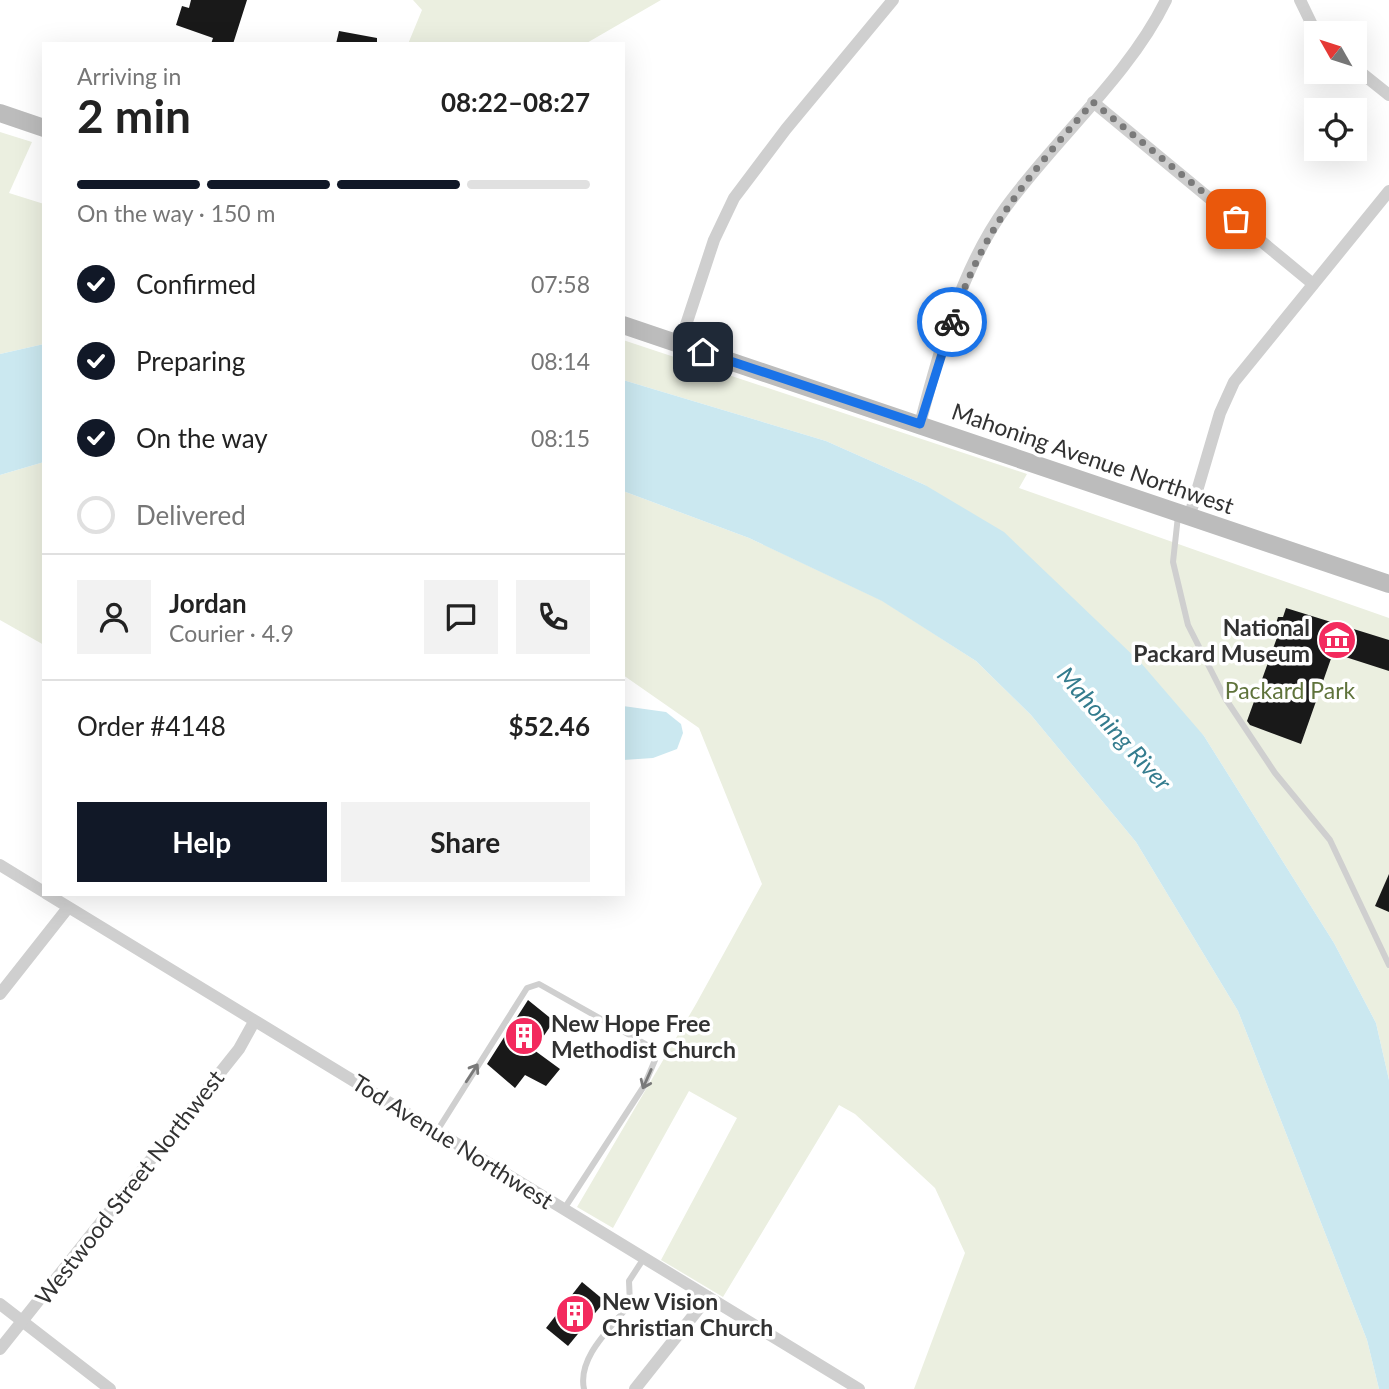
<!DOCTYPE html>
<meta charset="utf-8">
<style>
body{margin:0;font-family:Lato,sans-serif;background:#f2f2f2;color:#222;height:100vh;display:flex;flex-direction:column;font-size:26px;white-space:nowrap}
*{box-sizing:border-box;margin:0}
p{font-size:23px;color:#767676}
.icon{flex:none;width:38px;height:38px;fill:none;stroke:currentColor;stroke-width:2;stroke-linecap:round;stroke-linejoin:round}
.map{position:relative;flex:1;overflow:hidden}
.panel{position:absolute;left:42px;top:42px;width:583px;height:854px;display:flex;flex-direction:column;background:#fff;border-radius:0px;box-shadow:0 7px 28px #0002}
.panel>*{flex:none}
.needle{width:46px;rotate:309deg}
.fabs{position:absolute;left:1304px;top:21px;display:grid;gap:14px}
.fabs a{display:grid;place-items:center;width:63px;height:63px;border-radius:0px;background:#fff;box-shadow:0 7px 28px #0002;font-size:35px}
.pin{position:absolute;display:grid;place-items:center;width:60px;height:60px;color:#fff;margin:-30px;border-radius:14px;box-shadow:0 4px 10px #0006}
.courier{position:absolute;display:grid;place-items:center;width:70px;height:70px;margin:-35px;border:5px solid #1a73e8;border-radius:50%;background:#fff;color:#222;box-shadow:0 2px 9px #0007}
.summary em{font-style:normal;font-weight:700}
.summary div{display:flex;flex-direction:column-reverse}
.summary{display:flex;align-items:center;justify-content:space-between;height:119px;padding:0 35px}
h1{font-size:46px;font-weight:700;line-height:52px}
.bar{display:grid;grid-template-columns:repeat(4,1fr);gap:10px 7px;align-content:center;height:84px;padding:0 35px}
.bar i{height:9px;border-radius:5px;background:#e0e0e0}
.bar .current{background:#111827}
.bar p{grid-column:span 4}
.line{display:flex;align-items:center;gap:18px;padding:0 35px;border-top:2px solid #e0e0e0}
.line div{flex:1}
.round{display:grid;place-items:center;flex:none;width:74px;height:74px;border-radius:0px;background:#f2f2f2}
ol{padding:0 35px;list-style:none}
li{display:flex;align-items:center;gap:21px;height:77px}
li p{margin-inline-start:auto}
li .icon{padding:7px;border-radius:50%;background:#111827;color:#fff;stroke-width:4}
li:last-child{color:#767676}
li i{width:38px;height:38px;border:4px solid #e0e0e0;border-radius:50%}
.button{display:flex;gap:14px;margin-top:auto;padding:14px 35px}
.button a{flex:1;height:80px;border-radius:0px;background:#111827;color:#fff;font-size:28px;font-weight:700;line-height:80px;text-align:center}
.button a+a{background:#f2f2f2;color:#222}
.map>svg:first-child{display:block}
.green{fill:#ebefe0}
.water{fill:#cbe8f0}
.building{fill:#191919}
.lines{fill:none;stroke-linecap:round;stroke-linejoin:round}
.lane{stroke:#cfcfcf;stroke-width:6}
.street{stroke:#cfcfcf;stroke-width:12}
.secondary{stroke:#bcbcbc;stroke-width:18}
.oneway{stroke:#797979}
.done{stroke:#7a7a7a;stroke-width:7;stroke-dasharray:0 12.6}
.route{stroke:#1a73e8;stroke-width:9}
.labels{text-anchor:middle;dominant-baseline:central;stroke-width:7;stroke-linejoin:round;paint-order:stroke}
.street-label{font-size:23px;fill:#323232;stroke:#fff}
.poi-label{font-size:23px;font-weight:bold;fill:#323232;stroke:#fff;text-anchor:start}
.park-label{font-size:23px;fill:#5f733b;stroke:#fff}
.water-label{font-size:24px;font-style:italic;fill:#347c8e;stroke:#fff}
</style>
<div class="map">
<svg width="1389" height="1389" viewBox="0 0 1389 1389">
<rect width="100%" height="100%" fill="#fff"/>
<g class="green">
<polygon points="413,0 661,0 585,44 408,44 422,10"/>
<polygon points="0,132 32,142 9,193 44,204 44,344 0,354"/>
<polygon points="623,340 1027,474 1019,488 1389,618 1389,1080 1376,1023 1334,943 1204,736 925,485 826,441 623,380"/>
<polygon points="44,462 44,645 0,620 0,475"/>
<polygon points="623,491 749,538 883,601 976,661 1031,715 1136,842 1238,1011 1367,1340 1379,1389 914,1389 965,1253 935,1188 855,1114 839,1105 723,1297 661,1260 737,1118 689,1091 613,1228 577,1207 696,1004 762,884 699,728 623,675"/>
</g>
<g class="water">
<polygon points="44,344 44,462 0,475 0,354"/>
<polygon points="623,380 826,441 925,485 1004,532 1141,663 1204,736 1334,943 1376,1023 1389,1080 1389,1389 1379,1389 1367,1340 1238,1011 1136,842 1031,715 976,661 882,601 749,538 623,491"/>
<polygon points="623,706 666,712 681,724 683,733 677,749 653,758 623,760"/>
</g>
<g class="building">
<polygon points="191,0 247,0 233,44 211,44 213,38 176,25 182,6 189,8"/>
<polygon points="339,31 377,38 377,44 336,44"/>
<polygon points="1286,608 1389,640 1389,671 1333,653 1301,744 1250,725 1247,721 1279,632 1274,630 1278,617 1283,617"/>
<polygon points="1389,874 1389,912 1375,906"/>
<polygon points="528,1000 554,1021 534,1050 560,1069 546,1086 525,1075 515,1088 487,1064"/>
<polygon points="582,1282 605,1301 568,1346 546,1328"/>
</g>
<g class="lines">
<g class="lane">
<polyline points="1178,516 1173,562 1188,625 1225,698 1275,773 1330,840 1389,965"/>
<polyline points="437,1131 527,988 539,984 649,1046 655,1060 644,1086 564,1209"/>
<path d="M 584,1389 C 577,1357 612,1327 630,1304 L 629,1281 L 644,1258"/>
</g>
<g class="street">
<polyline points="1300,0 1316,33"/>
<polyline points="1354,67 1389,95"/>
<polyline points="1093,102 1313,284"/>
<polyline points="680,343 714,240 734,198 786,129 893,0"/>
<path d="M 920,424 C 939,351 961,269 1006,207 C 1056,138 1129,76 1166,0"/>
<polyline points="1189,518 1220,413 1234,382 1389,191"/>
<polyline points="0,865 44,892"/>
<polyline points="47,894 859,1389"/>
<polyline points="0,994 67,909"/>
<polyline points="0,1304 110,1389"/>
<polyline points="0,1349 239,1049 254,1022"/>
<polyline points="635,1389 708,1297"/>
</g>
<g class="secondary">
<polyline points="0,113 44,128"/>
<polyline points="623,325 1389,584"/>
</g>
</g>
<defs><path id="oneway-shaft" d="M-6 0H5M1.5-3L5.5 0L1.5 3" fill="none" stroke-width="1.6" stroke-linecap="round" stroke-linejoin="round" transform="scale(1.75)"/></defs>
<g class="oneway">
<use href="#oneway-shaft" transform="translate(472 1073) rotate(-57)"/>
<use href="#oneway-shaft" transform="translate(647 1079) rotate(114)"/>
</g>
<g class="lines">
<path class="done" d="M 952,322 C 984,226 1028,177 1093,102 L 1236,219"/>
<polyline class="route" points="703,352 920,424 952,322"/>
</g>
<defs>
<symbol id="museum-disc" viewBox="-11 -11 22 22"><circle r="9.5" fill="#f32a5e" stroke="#fff"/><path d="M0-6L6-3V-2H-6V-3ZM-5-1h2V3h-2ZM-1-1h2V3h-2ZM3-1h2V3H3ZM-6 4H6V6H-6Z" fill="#fff"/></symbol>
<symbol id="building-disc" viewBox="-11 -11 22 22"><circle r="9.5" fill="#f32a5e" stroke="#fff"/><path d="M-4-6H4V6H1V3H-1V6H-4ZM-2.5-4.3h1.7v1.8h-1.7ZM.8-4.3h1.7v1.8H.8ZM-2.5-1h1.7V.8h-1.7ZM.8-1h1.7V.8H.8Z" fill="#fff"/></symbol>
</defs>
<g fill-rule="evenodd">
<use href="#museum-disc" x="1315" y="618" width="44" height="44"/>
<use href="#building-disc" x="502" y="1014" width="44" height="44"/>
<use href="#building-disc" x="553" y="1292" width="44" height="44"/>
</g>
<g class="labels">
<g class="street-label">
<text transform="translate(1093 458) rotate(19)">Mahoning Avenue Northwest</text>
<text transform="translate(453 1141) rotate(32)">Tod Avenue Northwest</text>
<text transform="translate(129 1187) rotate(-52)">Westwood Street Northwest</text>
</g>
<g class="poi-label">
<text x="1310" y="627" text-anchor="end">National<tspan x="1310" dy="26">Packard Museum</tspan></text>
<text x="551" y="1023">New Hope Free<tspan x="551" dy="26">Methodist Church</tspan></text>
<text x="602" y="1301">New Vision<tspan x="602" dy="26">Christian Church</tspan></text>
</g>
<g class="park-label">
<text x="1290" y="690">Packard Park</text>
</g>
<g class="water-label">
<text transform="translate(1115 728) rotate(48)">Mahoning River</text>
</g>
</g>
</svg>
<div class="fabs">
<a><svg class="needle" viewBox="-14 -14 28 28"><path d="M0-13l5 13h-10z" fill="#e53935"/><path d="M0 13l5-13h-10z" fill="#767676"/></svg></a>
<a><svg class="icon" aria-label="locate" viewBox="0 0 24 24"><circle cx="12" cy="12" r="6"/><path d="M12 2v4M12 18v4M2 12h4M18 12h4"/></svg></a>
</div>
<div class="pin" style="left:1236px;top:219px;background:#ea580c"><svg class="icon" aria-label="bag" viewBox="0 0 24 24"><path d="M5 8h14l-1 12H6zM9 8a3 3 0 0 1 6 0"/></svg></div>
<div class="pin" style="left:703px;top:352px;background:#1f2937"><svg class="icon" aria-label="home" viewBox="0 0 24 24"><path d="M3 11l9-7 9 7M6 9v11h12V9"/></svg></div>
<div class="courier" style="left:952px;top:322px"><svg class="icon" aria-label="bike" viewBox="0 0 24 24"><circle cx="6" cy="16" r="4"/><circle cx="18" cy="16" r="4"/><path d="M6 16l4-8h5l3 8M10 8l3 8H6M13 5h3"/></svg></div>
<section class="panel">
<div class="summary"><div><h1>2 min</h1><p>Arriving in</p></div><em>08:22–08:27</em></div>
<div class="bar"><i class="current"></i><i class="current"></i><i class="current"></i><i></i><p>On the way · 150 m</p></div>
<ol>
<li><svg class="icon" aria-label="check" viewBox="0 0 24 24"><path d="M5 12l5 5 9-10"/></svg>Confirmed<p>07:58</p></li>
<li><svg class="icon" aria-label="check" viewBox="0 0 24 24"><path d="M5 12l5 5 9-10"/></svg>Preparing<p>08:14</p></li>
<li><svg class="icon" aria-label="check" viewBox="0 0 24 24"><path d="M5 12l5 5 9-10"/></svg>On the way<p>08:15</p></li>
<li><i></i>Delivered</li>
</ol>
<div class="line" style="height:126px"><a class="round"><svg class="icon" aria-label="person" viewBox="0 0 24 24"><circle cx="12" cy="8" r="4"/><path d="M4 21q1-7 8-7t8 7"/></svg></a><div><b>Jordan</b><p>Courier · 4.9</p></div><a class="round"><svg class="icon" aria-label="chat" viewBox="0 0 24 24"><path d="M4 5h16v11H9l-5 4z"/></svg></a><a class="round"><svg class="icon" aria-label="phone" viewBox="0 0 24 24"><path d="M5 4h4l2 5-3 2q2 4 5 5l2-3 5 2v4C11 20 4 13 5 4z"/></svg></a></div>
<div class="line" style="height:91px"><div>Order #4148</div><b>$52.46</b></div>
<div class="button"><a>Help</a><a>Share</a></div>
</section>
</div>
